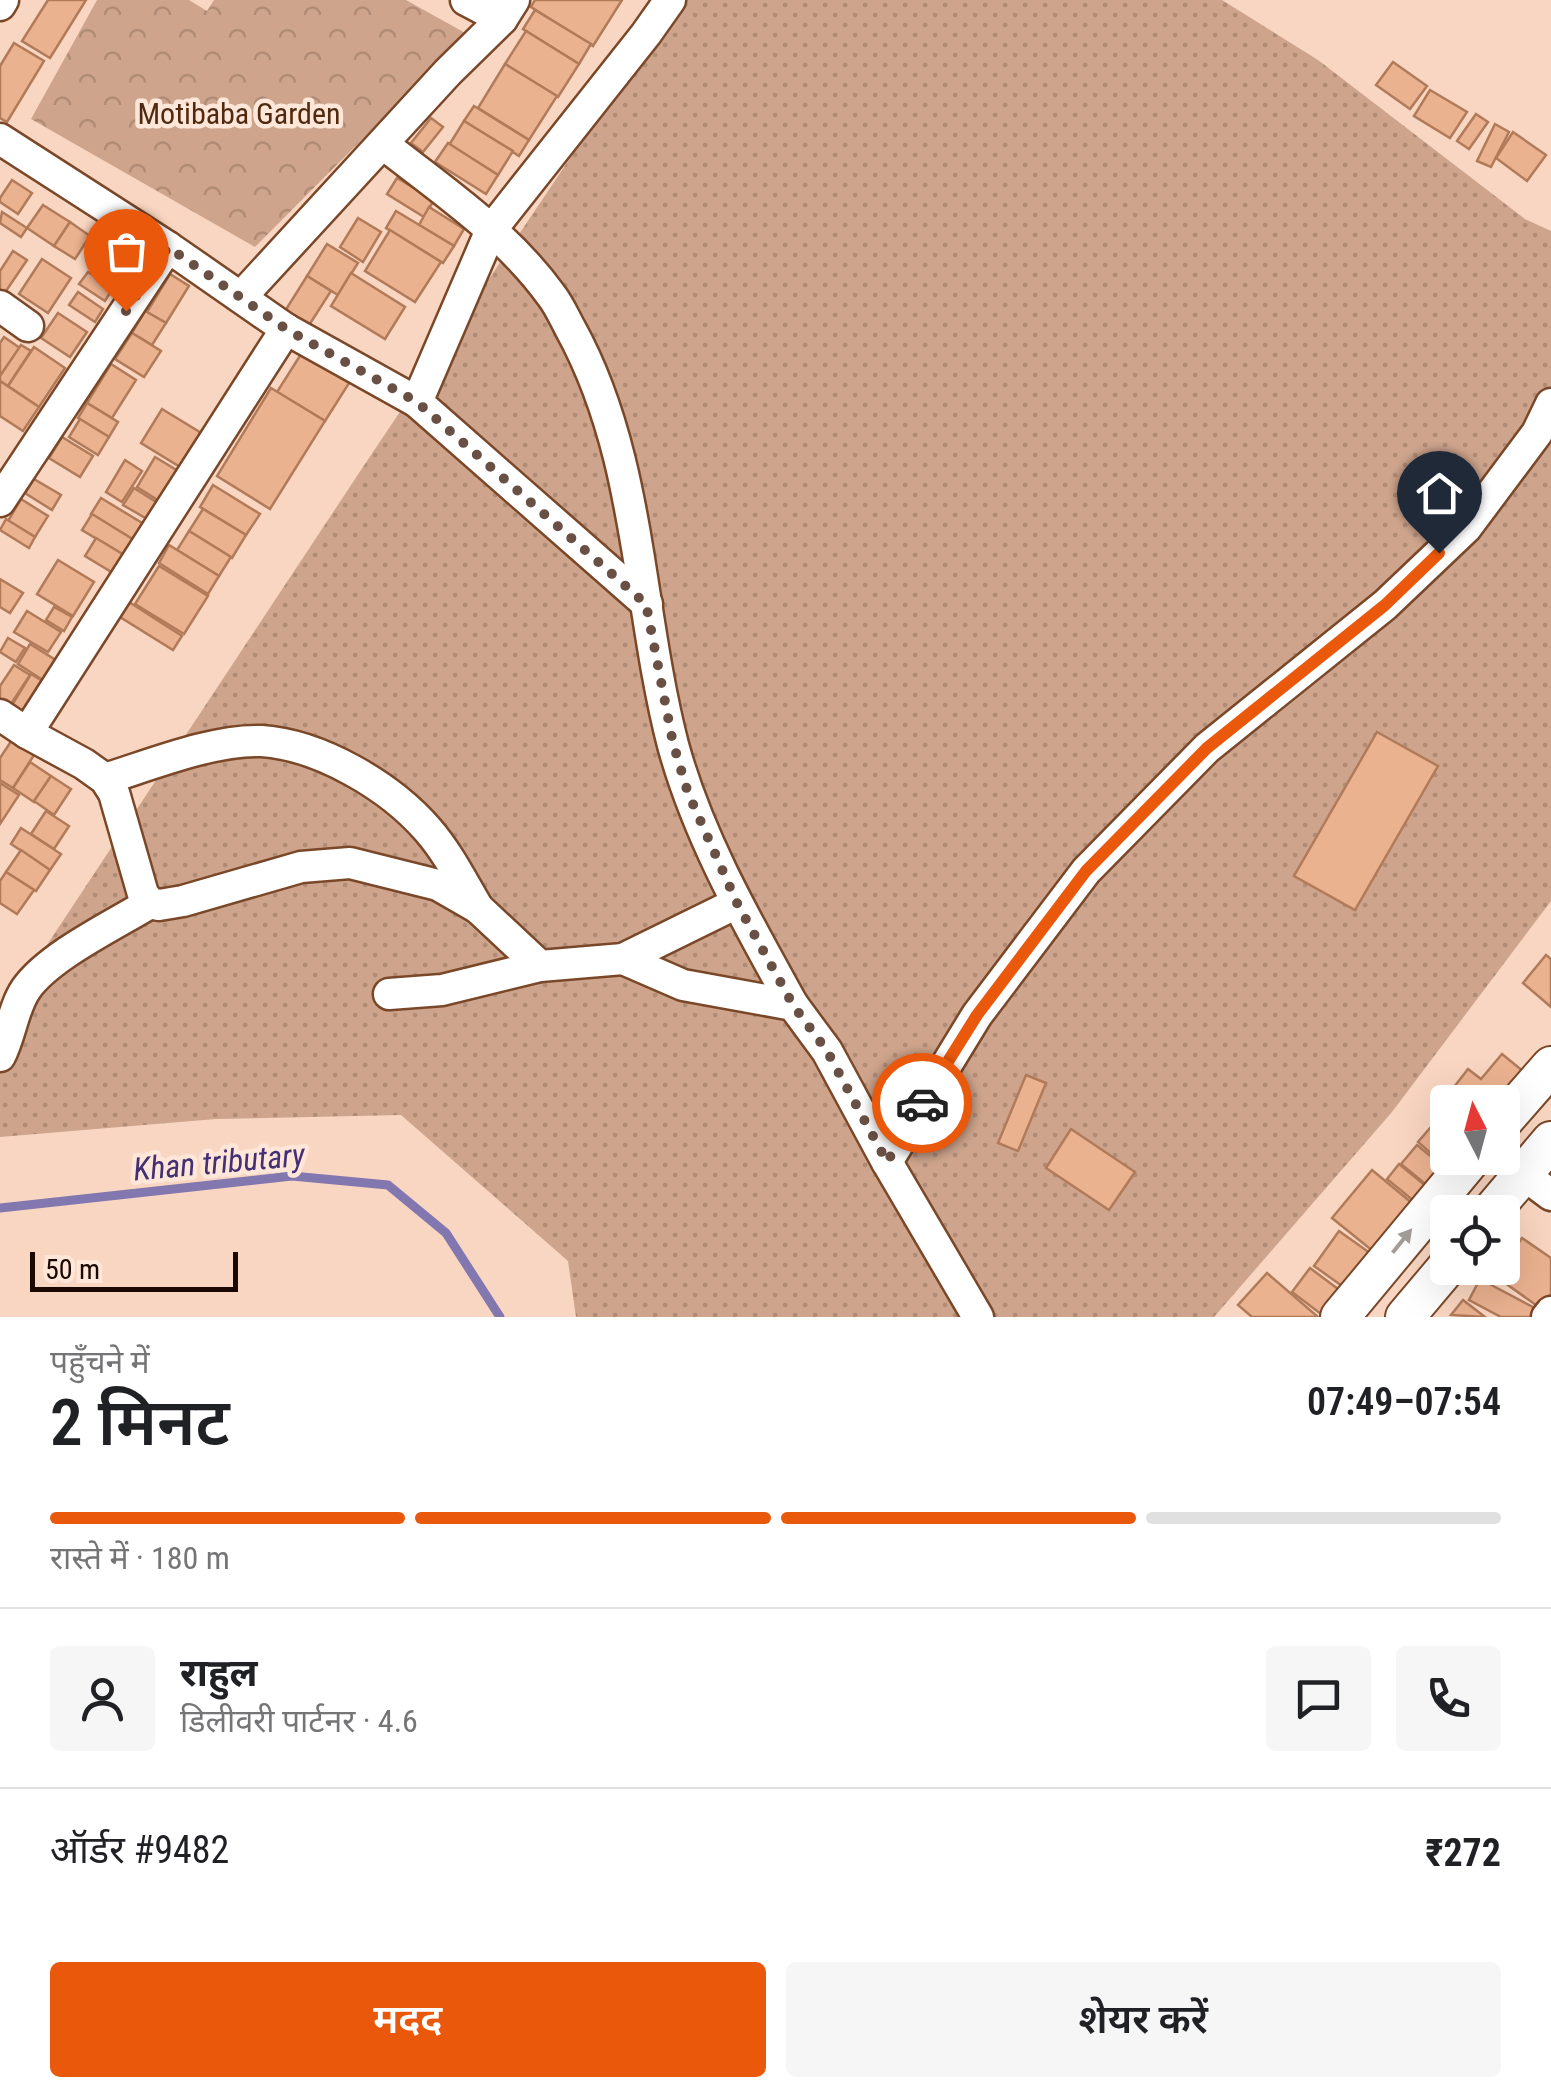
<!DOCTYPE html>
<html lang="hi">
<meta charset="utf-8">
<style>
body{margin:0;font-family:"Roboto Condensed","Noto Sans Devanagari",sans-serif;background:#f6f6f6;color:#202124;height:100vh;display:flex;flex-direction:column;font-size:38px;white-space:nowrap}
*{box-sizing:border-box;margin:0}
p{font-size:32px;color:#757577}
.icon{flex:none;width:55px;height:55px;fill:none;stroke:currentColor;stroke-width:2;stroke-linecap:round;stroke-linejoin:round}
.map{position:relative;height:1317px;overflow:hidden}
.sheet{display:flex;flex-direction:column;background:#fff;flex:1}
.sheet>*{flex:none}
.needle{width:65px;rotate:354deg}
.tools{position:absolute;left:1430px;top:1085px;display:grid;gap:20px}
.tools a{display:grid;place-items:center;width:90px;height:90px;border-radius:10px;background:#fff;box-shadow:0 10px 40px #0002;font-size:50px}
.scale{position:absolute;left:30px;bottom:25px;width:208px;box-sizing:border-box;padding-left:10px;border:5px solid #1b0800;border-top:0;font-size:28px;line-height:35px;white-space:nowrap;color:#1b0800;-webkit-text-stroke:8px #fee6d8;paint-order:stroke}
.pin{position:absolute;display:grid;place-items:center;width:85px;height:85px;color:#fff;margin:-102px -42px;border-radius:50% 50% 50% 0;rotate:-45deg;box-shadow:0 0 10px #0007}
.pin .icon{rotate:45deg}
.courier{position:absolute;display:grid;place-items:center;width:100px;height:100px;margin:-50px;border:8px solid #ea580c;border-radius:50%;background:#fff;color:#222;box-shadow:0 2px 12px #0007}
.headline em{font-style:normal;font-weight:600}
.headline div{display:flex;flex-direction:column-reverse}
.headline{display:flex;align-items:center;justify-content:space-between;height:170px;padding:0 50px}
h1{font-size:65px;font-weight:600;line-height:75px}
.bar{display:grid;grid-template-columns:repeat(4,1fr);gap:15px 10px;align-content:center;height:120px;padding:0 50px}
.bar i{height:12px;border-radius:8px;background:#e0e0e0}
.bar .current{background:#ea580c}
.bar p{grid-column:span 4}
.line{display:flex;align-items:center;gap:25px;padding:0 50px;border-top:2px solid #e0e0e0}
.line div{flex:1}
.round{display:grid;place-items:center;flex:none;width:105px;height:105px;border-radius:10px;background:#f6f6f6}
.cta{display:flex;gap:20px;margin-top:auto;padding:20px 50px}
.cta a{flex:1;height:115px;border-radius:10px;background:#ea580c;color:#fff;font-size:40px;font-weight:600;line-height:115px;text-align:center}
.cta a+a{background:#f6f6f6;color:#202124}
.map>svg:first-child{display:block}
.grass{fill:url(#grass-dots)}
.forest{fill:url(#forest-crowns)}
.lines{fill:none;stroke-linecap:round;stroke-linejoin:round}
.stream{stroke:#8278af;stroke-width:9}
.building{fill:#ebb290;stroke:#b17b5a;stroke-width:2.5}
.minor-casing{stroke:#7a4829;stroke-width:35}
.major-casing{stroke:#7a4829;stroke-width:42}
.minor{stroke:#fff;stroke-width:30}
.major{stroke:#fff;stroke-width:38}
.oneway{fill:#a49c99}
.done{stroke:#695044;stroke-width:10;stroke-dasharray:0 18}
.route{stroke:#ea580c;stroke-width:12}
.labels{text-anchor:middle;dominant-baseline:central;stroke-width:9;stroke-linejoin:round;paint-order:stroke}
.park-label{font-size:30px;fill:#502a10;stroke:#fee6d8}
.water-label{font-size:32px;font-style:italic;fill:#422f74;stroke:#fee6d8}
</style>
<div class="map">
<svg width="1551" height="1317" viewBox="0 0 1551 1317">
<defs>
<pattern id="grass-dots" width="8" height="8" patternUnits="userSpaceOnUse" patternTransform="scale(2.5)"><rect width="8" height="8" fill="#cea48c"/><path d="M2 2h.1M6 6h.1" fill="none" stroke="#b08c77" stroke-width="1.8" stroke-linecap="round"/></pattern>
<pattern id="forest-crowns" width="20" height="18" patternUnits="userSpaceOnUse" patternTransform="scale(2.5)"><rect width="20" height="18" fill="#cea48c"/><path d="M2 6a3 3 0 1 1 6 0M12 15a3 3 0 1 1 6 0" fill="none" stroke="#b08c77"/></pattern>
</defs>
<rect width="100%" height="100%" fill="#f9d6c1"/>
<polygon class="grass" points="676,0 1222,0 1318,60 1525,219 1551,231 1551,901 1392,1112 1214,1317 576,1317 568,1261 401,1115 216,1119 0,1137 0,1016 365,464"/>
<polygon class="forest" points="97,0 189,0 207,11 214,0 406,0 467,34 255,247 31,119"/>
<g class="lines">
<polyline class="stream" points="0,1208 292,1176 388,1185 446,1233 500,1317"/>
</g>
<g class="building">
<polygon points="48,0 86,0 50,58 22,41"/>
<polygon points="535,0 622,0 593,46 531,7"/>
<polygon points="535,10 591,44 579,64 523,29"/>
<polygon points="526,31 579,64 558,97 505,64"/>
<polygon points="14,43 44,61 7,122 0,118 0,66"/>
<polygon points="1393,62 1427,86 1410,109 1376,85"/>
<polygon points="505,64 557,96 529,140 478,108"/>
<polygon points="1430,90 1467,112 1450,138 1414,116"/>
<polygon points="474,106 529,140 519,156 464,121"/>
<polygon points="1476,114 1488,122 1469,149 1457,141"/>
<polygon points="431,118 443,127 423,152 411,143"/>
<polygon points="464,121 513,151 498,175 449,145"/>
<polygon points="1495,124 1509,132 1491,167 1477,161"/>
<polygon points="1513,132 1546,155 1527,181 1496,158"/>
<polygon points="448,143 498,175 486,194 435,162"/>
<polygon points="397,178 434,200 424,217 387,194"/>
<polygon points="12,180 32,193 18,214 0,202 0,198"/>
<polygon points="43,205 70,222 54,246 27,228"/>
<polygon points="429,207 464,229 454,246 419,225"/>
<polygon points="396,211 454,246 443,263 386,228"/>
<polygon points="2,212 27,228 21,237 0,223"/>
<polygon points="358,218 381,232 363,262 340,247"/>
<polygon points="70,222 90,236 75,259 54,246"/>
<polygon points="390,230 441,262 415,302 365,271"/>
<polygon points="111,241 132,255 119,274 98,261"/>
<polygon points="327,244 358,263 338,295 307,276"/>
<polygon points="13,251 27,260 4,294 0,291 0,271"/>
<polygon points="42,259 71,278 48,313 19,294"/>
<polygon points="102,263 121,276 113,288 93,275"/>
<polygon points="88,272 113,288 105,301 79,284"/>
<polygon points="351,273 405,307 385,339 331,306"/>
<polygon points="170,274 189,286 166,323 147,312"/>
<polygon points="307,276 331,291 304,333 280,319"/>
<polygon points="78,292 103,309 95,322 69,305"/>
<polygon points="145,311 166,323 152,345 132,333"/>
<polygon points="58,313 87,332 70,357 41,338"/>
<polygon points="132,333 161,351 144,377 115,359"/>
<polygon points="4,337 20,348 0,376 0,343"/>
<polygon points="21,345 31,351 8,386 0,381 0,376"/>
<polygon points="34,347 65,368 39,407 8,386"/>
<polygon points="303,351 351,380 325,421 277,392"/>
<polygon points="111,364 136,380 112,418 87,403"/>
<polygon points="0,381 39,407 23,431 0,416"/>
<polygon points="271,388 325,421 270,509 217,476"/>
<polygon points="87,403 118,422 109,437 78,418"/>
<polygon points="162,409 211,439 190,473 141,443"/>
<polygon points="80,419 109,437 98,455 69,437"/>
<polygon points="62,437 93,456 80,477 49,458"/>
<polygon points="155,457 183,474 164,504 137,487"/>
<polygon points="125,460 142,471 122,502 106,492"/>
<polygon points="34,479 61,495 52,510 25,493"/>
<polygon points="213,485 260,514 246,535 200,507"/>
<polygon points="134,488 164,507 154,523 123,505"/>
<polygon points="101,498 152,529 142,545 91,514"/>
<polygon points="21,499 48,516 35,537 8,521"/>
<polygon points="203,509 246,535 232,558 189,531"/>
<polygon points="92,514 142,545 132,560 82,530"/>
<polygon points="6,519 35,537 29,548 0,530"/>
<polygon points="189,531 231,557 219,576 177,550"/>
<polygon points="96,538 129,558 118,576 85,556"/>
<polygon points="169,545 219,576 208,594 159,563"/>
<polygon points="58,560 94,582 73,616 37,594"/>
<polygon points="159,566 208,596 184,634 135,604"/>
<polygon points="0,579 23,593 10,613 0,607"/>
<polygon points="129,602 182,636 173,650 120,617"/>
<polygon points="54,607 72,617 64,631 46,620"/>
<polygon points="27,611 61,632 48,652 14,632"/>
<polygon points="8,638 25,648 16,662 0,652"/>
<polygon points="30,644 62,664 49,684 18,664"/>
<polygon points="14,665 30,675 9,707 0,701 0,686"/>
<polygon points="31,674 49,685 26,721 9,710"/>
<polygon points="1377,732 1438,766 1355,910 1294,876"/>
<polygon points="12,740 34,755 13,788 0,780 0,758"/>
<polygon points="30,762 51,776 34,802 13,788"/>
<polygon points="51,776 71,789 54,815 34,801"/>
<polygon points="0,783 19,795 0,824"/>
<polygon points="46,811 69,826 54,849 31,834"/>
<polygon points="21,828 61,854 50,870 11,844"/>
<polygon points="21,850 50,870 36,891 6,872"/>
<polygon points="6,872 34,890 17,914 0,903 0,881"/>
<polygon points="1546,955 1551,959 1551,1007 1523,983"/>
<polygon points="1502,1054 1530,1077 1502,1102 1455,1102 1447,1096 1468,1069 1481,1079"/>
<polygon points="1026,1075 1046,1083 1018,1151 998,1143"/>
<polygon points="1437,1120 1448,1129 1448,1158 1460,1158 1450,1170 1418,1142"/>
<polygon points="1071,1129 1135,1172 1109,1210 1046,1168"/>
<polygon points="1417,1145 1445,1168 1429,1187 1401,1164"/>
<polygon points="1399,1164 1432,1191 1420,1206 1387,1179"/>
<polygon points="1372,1170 1418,1208 1379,1256 1332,1218"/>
<polygon points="1339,1231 1377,1258 1352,1293 1314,1266"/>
<polygon points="1522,1238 1551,1258 1551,1305 1546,1312 1495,1276"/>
<polygon points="1310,1268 1346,1295 1325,1317 1292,1292"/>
<polygon points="1267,1273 1318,1317 1252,1317 1238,1305"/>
<polygon points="1480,1279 1544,1313 1541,1317 1501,1317 1469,1300"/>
<polygon points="1463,1300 1485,1317 1451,1315"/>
</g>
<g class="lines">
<defs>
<g id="minor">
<polyline points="466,0 502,19"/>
<polyline points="0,5 3,0"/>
<polyline points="0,139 168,247 286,329 417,402 647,604"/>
<path d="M 383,144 C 442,190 507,234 551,295 C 559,305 564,317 570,328 C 641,456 637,606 673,745 C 698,837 747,922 793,1005"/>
<polyline points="242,296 448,72 502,19 514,0"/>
<polyline points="0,306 28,326"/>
<polyline points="417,402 491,230 646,34 670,0"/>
<polyline points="0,501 168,247"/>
<polyline points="0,715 27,733 84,764 105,779 114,793 143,894 150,903 159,905 183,901 301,867 350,863 438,885 478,908 540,966"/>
<polyline points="27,733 286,329"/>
<path d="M 105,779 C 150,765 214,739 262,741 C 320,745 390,786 428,830 C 448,853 462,881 478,908"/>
<polyline points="623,959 683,985 793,1005 827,1051 887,1162 978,1317"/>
<polyline points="389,994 442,990 540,966 623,959 737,903"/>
<path d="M 0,1056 C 11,1035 13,1008 26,989 C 49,956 114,925 150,903"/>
<polyline points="887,1162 977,1015 1086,871 1207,748 1385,605 1466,528 1537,433 1551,404"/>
<polyline points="1523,1174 1551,1195"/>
<polyline points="1547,1317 1551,1312"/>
</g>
<g id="major">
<polyline points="1502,1122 1551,1066"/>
<polyline points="1491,1212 1551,1141"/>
<polyline points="1340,1317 1472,1158"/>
<polyline points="1405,1317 1448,1266"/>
</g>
</defs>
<use href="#minor" class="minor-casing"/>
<use href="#major" class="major-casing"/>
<use href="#minor" class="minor"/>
<use href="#major" class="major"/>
</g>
<defs><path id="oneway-solid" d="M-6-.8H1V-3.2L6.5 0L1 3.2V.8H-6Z" transform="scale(2.5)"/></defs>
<use class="oneway" href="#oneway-solid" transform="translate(1402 1241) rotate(-51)"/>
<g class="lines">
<polyline class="done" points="126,311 168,247 286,329 417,402 646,604 673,743 688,793 737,903 793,1005 827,1051 887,1162 922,1103"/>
<polyline class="route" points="922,1103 977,1015 1086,871 1207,748 1385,605 1439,553"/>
</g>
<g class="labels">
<g class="park-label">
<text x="239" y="113">Motibaba Garden</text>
</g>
<g class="water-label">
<text transform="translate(219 1162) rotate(-5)">Khan tributary</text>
</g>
</g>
</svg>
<div class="tools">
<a><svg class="needle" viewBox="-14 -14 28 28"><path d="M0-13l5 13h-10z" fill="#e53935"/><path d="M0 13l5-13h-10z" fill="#757577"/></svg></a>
<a><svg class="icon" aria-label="locate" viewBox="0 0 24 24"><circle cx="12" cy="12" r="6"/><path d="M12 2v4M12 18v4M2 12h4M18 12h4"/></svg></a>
</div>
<div class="scale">50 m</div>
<div class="pin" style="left:126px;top:311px;background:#ea580c"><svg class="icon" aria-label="bag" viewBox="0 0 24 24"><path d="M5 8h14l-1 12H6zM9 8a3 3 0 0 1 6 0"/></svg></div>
<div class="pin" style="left:1439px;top:553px;background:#1f2937"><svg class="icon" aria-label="home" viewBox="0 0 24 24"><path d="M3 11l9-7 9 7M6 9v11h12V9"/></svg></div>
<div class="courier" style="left:922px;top:1103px"><svg class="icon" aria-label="car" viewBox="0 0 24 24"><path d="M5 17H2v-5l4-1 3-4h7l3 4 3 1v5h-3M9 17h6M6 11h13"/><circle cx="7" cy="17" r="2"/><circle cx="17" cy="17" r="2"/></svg></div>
</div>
<section class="sheet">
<div class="headline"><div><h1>2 मिनट</h1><p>पहुँचने में</p></div><em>07:49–07:54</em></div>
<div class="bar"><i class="current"></i><i class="current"></i><i class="current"></i><i></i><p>रास्ते में · 180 m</p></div>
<div class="line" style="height:180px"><a class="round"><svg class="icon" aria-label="person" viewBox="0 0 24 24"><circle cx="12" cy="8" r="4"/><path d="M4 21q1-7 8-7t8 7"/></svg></a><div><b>राहुल</b><p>डिलीवरी पार्टनर · 4.6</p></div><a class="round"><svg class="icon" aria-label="chat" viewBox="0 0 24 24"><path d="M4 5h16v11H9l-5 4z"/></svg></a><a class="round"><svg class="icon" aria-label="phone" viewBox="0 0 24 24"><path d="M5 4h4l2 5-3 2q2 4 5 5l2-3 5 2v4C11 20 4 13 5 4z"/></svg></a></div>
<div class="line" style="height:130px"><div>ऑर्डर #9482</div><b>₹272</b></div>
<div class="cta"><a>मदद</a><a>शेयर करें</a></div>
</section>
